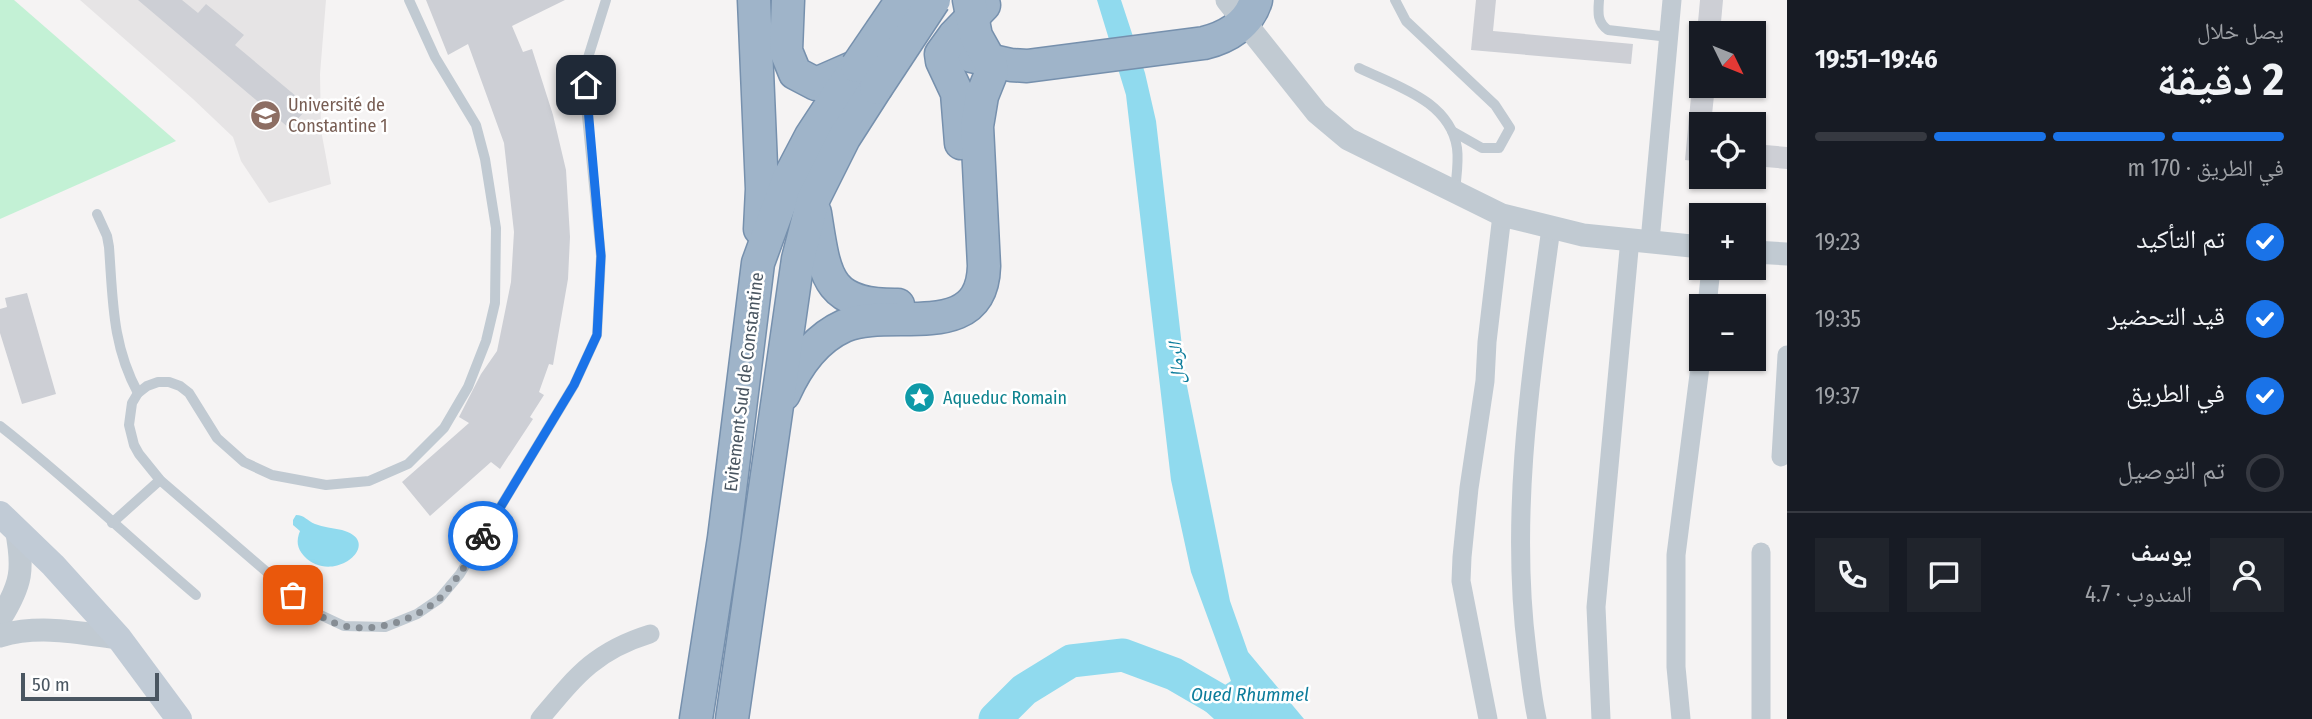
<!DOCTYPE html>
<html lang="ar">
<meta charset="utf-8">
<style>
body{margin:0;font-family:"Fira Sans Condensed","Noto Naskh Arabic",sans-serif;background:#20242c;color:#f1f3f6;direction:rtl;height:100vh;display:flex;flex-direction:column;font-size:26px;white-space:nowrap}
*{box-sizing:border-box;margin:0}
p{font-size:23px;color:#9ea1a6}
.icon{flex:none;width:38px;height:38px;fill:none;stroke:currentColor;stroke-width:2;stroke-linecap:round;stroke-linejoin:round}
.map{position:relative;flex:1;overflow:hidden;direction:ltr}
.sheet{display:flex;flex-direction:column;background:#171b24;width:525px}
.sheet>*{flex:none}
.needle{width:46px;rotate:133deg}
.tools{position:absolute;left:1689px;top:21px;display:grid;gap:14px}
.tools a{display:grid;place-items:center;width:77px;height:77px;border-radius:0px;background:#171b24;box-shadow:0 2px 5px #0004;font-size:35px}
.scale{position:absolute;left:21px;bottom:18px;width:138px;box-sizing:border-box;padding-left:7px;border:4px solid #4a5661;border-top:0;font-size:19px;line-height:24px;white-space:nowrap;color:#4a5661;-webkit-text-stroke:5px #fff;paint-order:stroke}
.pin{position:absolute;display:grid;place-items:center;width:60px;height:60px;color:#fff;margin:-30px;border-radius:14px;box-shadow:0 4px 10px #0006}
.courier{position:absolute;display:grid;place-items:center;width:70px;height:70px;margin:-35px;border:5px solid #1a73e8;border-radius:50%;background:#fff;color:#222;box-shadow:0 2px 9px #0007}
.summary em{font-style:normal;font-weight:700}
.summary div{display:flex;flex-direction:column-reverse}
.summary{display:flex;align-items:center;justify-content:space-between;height:119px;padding:0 28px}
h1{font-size:46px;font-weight:700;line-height:52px}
.bar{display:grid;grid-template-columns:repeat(4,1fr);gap:10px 7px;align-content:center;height:84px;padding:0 28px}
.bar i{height:9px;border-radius:5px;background:#363941}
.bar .on{background:#1a73e8}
.bar p{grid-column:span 4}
.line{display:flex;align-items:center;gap:18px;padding:0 28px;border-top:2px solid #363941}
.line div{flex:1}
.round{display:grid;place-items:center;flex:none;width:74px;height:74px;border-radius:0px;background:#20242c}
ol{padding:0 28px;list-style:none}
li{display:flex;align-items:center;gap:21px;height:77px}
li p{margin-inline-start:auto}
li .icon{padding:7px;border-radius:50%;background:#1a73e8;color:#fff;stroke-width:4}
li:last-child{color:#9ea1a6}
li i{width:38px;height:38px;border:4px solid #363941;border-radius:50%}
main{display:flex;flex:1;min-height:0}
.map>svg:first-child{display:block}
.education{fill:#e6e4e5}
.green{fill:#c3f1d5}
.water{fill:#90daee}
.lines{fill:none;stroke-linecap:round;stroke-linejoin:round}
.river{stroke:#90daee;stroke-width:33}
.building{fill:#cdcfd5}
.trunk-casing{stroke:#7690ad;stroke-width:35}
.service{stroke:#c1cad2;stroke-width:10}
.minor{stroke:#c1cad2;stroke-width:19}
.tertiary{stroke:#c1cad2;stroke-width:23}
.secondary{stroke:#c1cbd6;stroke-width:26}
.trunk{stroke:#9fb4c9;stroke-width:32}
.trunk-bridge-casing{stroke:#7690ad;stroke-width:35;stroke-linecap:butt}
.trunk-bridge{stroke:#9fb4c9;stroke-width:32}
.done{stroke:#868d94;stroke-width:7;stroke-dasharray:0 12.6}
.route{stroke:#1a73e8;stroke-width:9}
.labels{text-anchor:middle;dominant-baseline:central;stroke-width:5;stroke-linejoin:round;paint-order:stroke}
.education-label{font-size:18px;fill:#785e54;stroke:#fff;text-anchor:start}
.street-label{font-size:18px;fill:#4a5661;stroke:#fff}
.culture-label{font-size:18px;fill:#0d838f;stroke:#fff;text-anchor:start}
.water-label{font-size:19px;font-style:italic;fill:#0c7c9b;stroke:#fff}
</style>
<main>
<section class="sheet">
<div class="summary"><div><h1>2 دقيقة</h1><p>يصل خلال</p></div><em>19:46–19:51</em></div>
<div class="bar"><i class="on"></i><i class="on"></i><i class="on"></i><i></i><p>في الطريق · 170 m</p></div>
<ol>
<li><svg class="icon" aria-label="check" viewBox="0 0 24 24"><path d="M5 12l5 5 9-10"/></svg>تم التأكيد<p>19:23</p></li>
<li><svg class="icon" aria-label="check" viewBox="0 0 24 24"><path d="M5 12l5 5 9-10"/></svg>قيد التحضير<p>19:35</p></li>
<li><svg class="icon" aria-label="check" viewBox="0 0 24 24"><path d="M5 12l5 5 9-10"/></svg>في الطريق<p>19:37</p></li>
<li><i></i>تم التوصيل</li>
</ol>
<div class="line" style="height:126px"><a class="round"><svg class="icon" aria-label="person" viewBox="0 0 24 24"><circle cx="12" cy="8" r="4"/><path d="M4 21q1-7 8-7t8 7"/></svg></a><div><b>يوسف</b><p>المندوب · 4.7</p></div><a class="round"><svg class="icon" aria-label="chat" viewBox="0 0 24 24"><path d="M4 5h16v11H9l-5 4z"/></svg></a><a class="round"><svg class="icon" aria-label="phone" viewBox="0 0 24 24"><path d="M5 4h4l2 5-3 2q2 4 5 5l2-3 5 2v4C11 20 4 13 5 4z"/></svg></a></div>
</section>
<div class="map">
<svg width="1787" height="719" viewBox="0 0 1787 719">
<rect width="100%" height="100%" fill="#f5f3f3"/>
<polygon class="education" points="80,0 326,0 320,74 321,130 331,184 269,203 241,161 233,137 193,99"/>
<polygon class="green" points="0,0 14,0 176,141 0,219"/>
<g class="water">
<polygon points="1097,0 1121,0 1145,73 1156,121 1186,381 1230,601 1248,652 1304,719 1214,719 1190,697 1204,679 1219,689 1231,681 1191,572 1171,480 1126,95"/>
<path d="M 296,515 C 305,515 307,521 315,524 C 323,527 333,528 342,530 C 386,542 333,587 304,556 C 297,548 296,541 300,531 L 293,525 L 293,520 Z"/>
</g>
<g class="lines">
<polyline class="river" points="995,719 1024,690 1071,661 1123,655 1174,674 1236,710"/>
</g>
<g class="building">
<polygon points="138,0 182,0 198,13 206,4 244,35 235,45 309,107 289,128"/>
<polygon points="426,0 565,0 512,26 523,52 532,49 553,115 566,170 570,237 568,279 553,365 549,364 539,392 544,395 530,417 533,419 500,469 491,462 430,516 402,482 469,423 459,417 481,374 497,351 511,282 514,232 504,143 468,44 448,55"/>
<polygon points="1476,0 1496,0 1493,31 1633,44 1631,64 1471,50"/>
<polygon points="1700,0 1723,0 1720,33 1697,33"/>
<polygon points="1692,86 1715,86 1711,124 1701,124 1701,162 1685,160"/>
<polygon points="1754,144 1787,147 1787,169 1754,166"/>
<polygon points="27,293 56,394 22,404 0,333 0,309 7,307 5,298"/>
</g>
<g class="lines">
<defs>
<g id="trunk">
<polyline points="754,0 762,189 760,229"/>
<polyline points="788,0 786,51 795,73 816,84 857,66"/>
<path d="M 971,56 L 1011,65 L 1027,66 L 1204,43 C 1228,37 1249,24 1256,0"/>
<polyline points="961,143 957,93 942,61 941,54 954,36 984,5"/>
<path d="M 815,213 C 825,275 825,306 898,305"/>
<path d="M 784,394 C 796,367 815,339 844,326 C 891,306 982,345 984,266 L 977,126 L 982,96 L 992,71 L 990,61 L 976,36 L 969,0"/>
<polyline points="696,719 724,538 758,263 789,178 811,136 857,66"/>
<polyline points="732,719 798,259 813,200 844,138 876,88"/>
</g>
</defs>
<use href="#trunk" class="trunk-casing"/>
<g class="service">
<polyline points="409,0 435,57 476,125 485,159 496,228 495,303 486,341 468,387 444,428 408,464 369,481 326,485 272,475 244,462 217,438 189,393 180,386 169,382 158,382 147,386 138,393 132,403 129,425 134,445 139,454 160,480 312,611 344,626 385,627 417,614 439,599 460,574 574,385 597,335 601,256 586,106 586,64 606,0"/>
<polyline points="1395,0 1406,21 1495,105 1510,128 1499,148 1482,148 1452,131"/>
<path d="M 1599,0 C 1598,13 1597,22 1608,30 L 1669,37"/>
<path d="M 1359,68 C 1396,86 1450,101 1457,148 C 1459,163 1456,178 1455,192"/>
<path d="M 97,214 L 107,236 L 109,247 C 113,301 112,345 138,393"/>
<path d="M 0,426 C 68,479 130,539 196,595"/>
<polyline points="112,523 160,480"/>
</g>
<g class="minor">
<polyline points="1650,241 1672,0"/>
<polyline points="1707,306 1711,268"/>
<polyline points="1781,457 1787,355"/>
<polyline points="1761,552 1761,719"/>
<path d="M 540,719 C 576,676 595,651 650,634"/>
<polyline points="1488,719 1461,581 1462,557 1469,488 1485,381 1487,342 1502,215"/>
<path d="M 1537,719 C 1532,697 1530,674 1527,651 C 1509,510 1532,368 1551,228"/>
<polyline points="1601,719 1596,607 1630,239"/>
<polyline points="1681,719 1676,667 1676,555 1701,359"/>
</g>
<g class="tertiary">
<polyline points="1227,0 1317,113 1348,139 1502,215 1583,235 1701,247"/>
<polyline points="1754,252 1787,254"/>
<path d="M 0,619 C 22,584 24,569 16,528"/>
<path d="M 0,636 C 39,624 80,633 119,638"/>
</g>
<polyline class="secondary" points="0,514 53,565 119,638 179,719"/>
<use href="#trunk" class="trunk"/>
<defs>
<g id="trunk-bridge">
<polyline points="857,66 902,0"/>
<polyline points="876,88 934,0"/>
</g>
</defs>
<use href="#trunk-bridge" class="trunk-bridge-casing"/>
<use href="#trunk-bridge" class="trunk-bridge"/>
</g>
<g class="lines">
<path class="done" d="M 293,595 C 308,608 324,621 344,626 C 376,633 416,620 440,598 C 458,580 470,557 483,536"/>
<polyline class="route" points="483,536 574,385 597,335 601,256 586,85"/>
</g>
<defs>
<symbol id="university-disc" viewBox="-11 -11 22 22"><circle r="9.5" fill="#8d6e63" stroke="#fff"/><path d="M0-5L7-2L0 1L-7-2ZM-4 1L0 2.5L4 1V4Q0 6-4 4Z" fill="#fff"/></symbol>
<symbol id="sight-disc" viewBox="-11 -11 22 22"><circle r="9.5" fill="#0f9aa8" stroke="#fff"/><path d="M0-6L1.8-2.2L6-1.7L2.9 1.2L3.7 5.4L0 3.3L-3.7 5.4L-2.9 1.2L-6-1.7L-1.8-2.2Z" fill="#fff"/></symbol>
</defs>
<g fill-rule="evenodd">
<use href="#university-disc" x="248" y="98" width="35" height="35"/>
<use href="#sight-disc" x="902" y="380" width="35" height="35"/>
</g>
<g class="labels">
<g class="education-label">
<text x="288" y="105">Université de<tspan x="288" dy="21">Constantine 1</tspan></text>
</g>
<g class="street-label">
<text transform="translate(744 382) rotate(-83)">Evitement Sud de Constantine</text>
</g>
<g class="culture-label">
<text x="943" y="398">Aqueduc Romain</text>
</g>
<g class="water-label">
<text transform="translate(1176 363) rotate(-94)">الرمال</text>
<text x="1250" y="694">Oued Rhummel</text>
</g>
</g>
</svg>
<div class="tools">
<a><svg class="needle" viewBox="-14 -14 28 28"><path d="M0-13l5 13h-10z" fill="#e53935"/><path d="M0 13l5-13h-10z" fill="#9ea1a6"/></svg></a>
<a><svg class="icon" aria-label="locate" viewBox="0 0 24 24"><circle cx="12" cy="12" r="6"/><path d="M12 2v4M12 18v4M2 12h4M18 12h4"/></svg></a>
<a>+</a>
<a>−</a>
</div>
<div class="scale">50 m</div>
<div class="pin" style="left:293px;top:595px;background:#ea580c"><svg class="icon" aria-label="bag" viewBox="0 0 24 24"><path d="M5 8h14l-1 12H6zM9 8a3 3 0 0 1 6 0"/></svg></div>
<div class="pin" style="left:586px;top:85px;background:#1f2937"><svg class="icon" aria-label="home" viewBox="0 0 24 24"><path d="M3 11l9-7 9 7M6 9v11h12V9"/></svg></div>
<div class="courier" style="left:483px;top:536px"><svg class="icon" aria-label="bike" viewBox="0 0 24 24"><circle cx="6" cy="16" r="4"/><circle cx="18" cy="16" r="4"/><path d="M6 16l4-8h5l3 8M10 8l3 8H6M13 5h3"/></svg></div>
</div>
</main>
